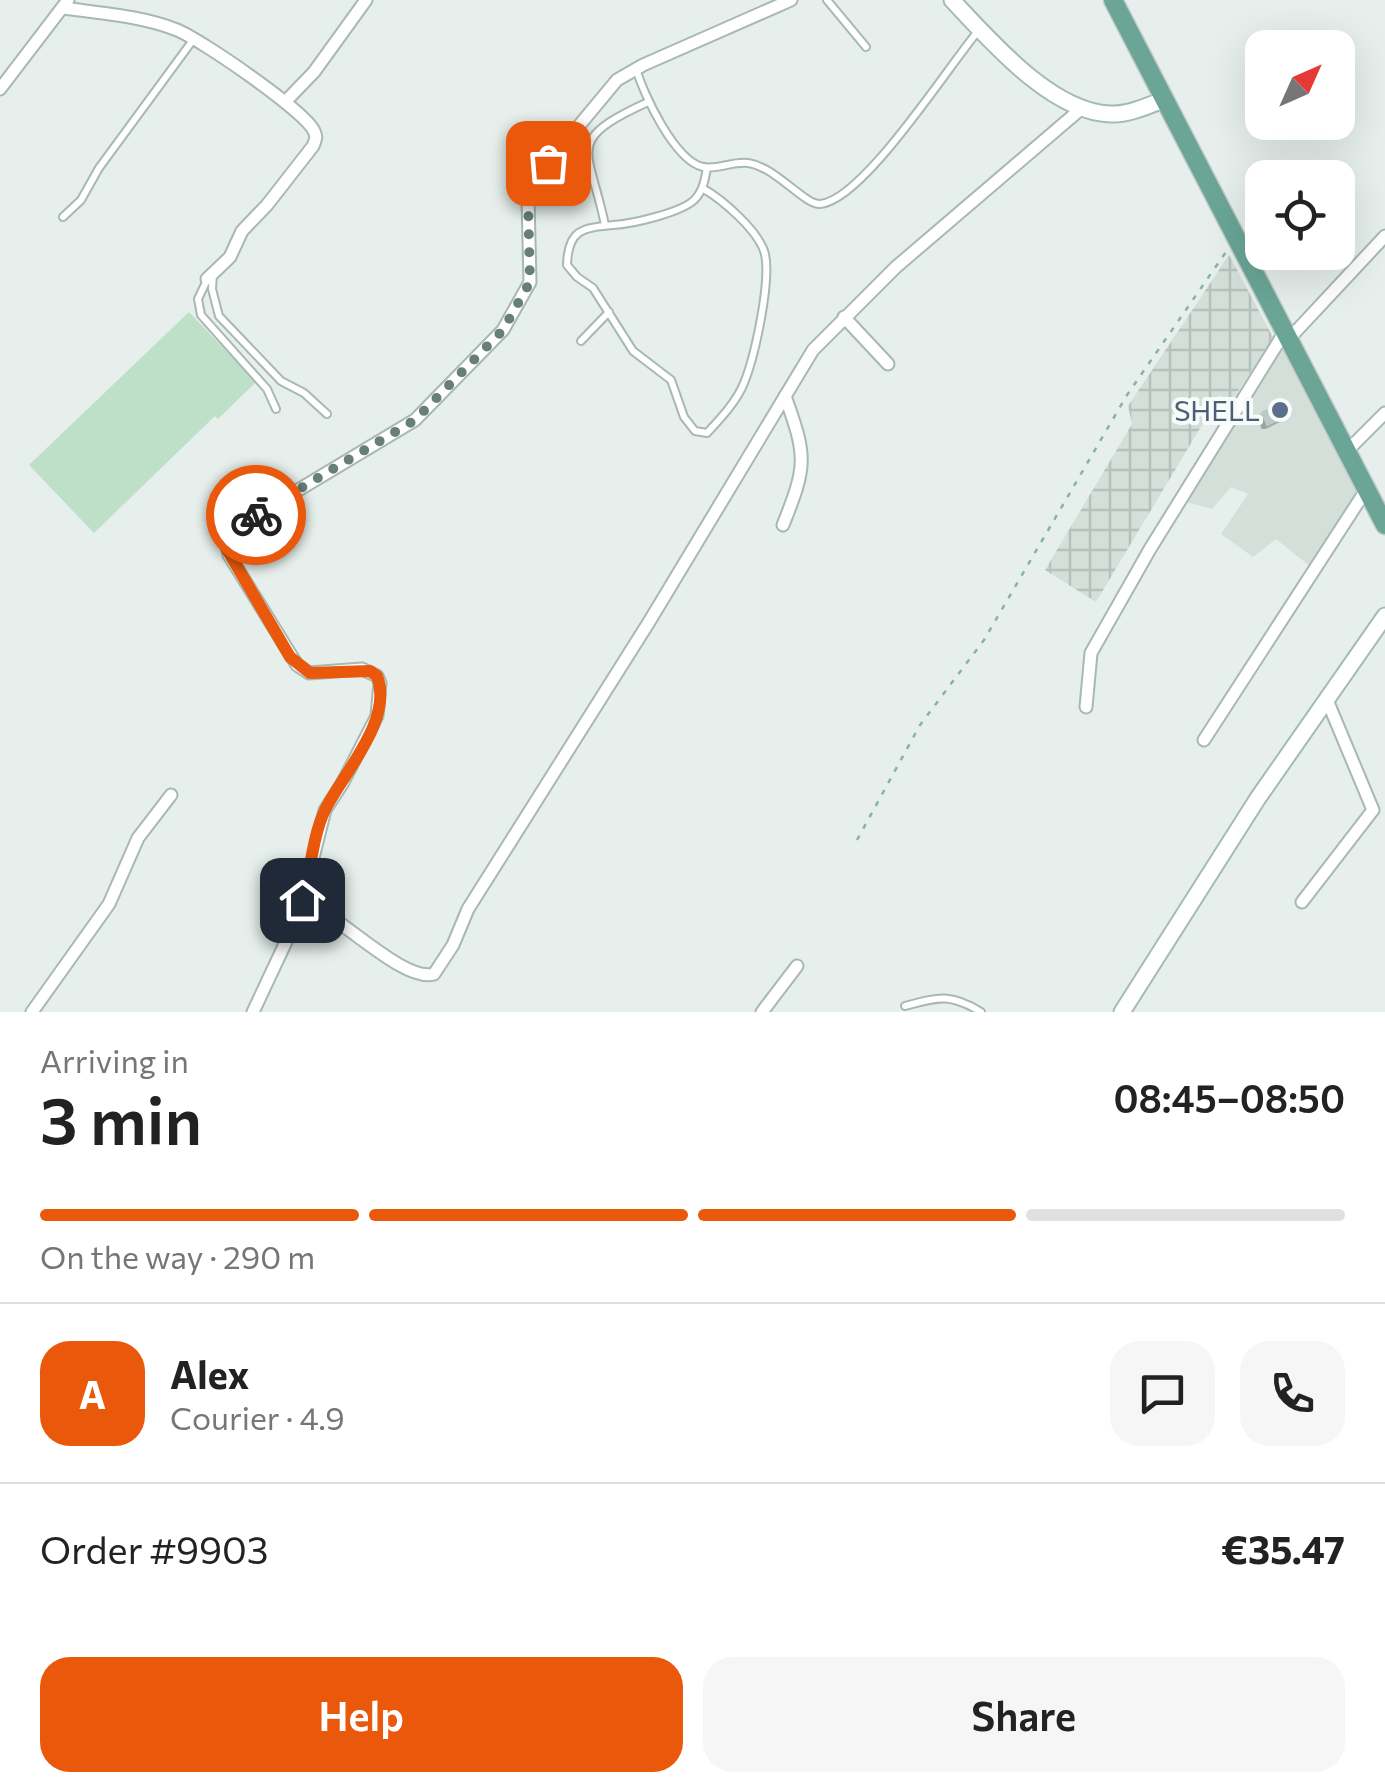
<!DOCTYPE html>
<meta charset="utf-8">
<style>
body{margin:0;font-family:Commissioner,sans-serif;background:#f6f6f6;color:#222;height:100vh;display:flex;flex-direction:column;font-size:38px;white-space:nowrap}
*{box-sizing:border-box;margin:0}
p{font-size:32px;color:#767676}
.icon{flex:none;width:55px;height:55px;fill:none;stroke:currentColor;stroke-width:2;stroke-linecap:round;stroke-linejoin:round}
.map{position:relative;height:1012px;overflow:hidden}
.panel{display:flex;flex-direction:column;background:#fff;flex:1}
.panel>*{flex:none}
.needle{width:65px;rotate:45deg}
.controls{position:absolute;left:1245px;top:30px;display:grid;gap:20px}
.controls a{display:grid;place-items:center;width:110px;height:110px;border-radius:20px;background:#fff;box-shadow:0 10px 40px #0002;font-size:50px}
.pin{position:absolute;display:grid;place-items:center;width:85px;height:85px;color:#fff;margin:-42px;border-radius:20px;box-shadow:0 5px 15px #0006}
.courier{position:absolute;display:grid;place-items:center;width:100px;height:100px;margin:-50px;border:8px solid #ea580c;border-radius:50%;background:#fff;color:#222;box-shadow:0 2px 12px #0007}
.summary em{font-style:normal;font-weight:600}
.summary div{display:flex;flex-direction:column-reverse}
.summary{display:flex;align-items:center;justify-content:space-between;height:170px;padding:0 40px}
h1{font-size:65px;font-weight:600;line-height:75px}
.bar{display:grid;grid-template-columns:repeat(4,1fr);gap:15px 10px;align-content:center;height:120px;padding:0 40px}
.bar i{height:12px;border-radius:8px;background:#e0e0e0}
.bar .on{background:#ea580c}
.bar p{grid-column:span 4}
.line{display:flex;align-items:center;gap:25px;padding:0 40px;border-top:2px solid #e0e0e0}
.line div{flex:1}
.round{display:grid;place-items:center;flex:none;width:105px;height:105px;border-radius:30px;background:#f6f6f6}
.button{display:flex;gap:20px;margin-top:auto;padding:20px 40px}
.button a{flex:1;height:115px;border-radius:30px;background:#ea580c;color:#fff;font-size:40px;font-weight:600;line-height:115px;text-align:center}
.button a+a{background:#f6f6f6;color:#222}
.map>svg:first-child{display:block}
.built{fill:#d4dfda}
.industrial{fill:url(#industrial-grid)}
.pitch{fill:#bfe0c8}
.building{fill:#bbcac4;filter:url(#shadow)}
.lines{fill:none;stroke-linecap:round;stroke-linejoin:round}
.lane-casing{stroke:#a8b8b2;stroke-width:10}
.street-casing{stroke:#a8b8b2;stroke-width:15}
.secondary-casing{stroke:#a4bbb3;stroke-width:19}
.primary-casing{stroke:#c2cac8;stroke-width:21}
.path{stroke:#86b3a5;stroke-width:2.5;stroke-dasharray:5 8;stroke-linecap:butt}
.lane{stroke:#fff;stroke-width:6}
.street{stroke:#fff;stroke-width:11}
.secondary{stroke:#fff;stroke-width:15}
.primary{stroke:#6aa596;stroke-width:18}
.done{stroke:#687f78;stroke-width:10;stroke-dasharray:0 18}
.route{stroke:#ea580c;stroke-width:12}
.service-dot{fill:#5c6f8a;stroke:#f7fbf9;stroke-width:4}
.labels{text-anchor:middle;dominant-baseline:central;stroke-width:8;stroke-linejoin:round;paint-order:stroke}
.service-label{font-size:28px;fill:#4e5e75;stroke:#f7fbf9;text-anchor:end}
</style>
<div class="map">
<svg width="1385" height="1012" viewBox="0 0 1385 1012">
<defs>
<pattern id="industrial-grid" width="8" height="8" patternUnits="userSpaceOnUse" patternTransform="scale(2.5)"><rect width="8" height="8" fill="#d4dfda"/><path d="M0 4h8M4 0v8" fill="none" stroke="#b6c1bc"/></pattern>
<filter id="shadow"><feDropShadow dx="-4.5" dy="4.5" stdDeviation="0" flood-color="#0004"/></filter>
</defs>
<rect width="100%" height="100%" fill="#e6efeb"/>
<polygon class="built" points="1284,342 1359,494 1311,567 1276,539 1253,557 1221,534 1248,494 1231,487 1212,509 1183,501"/>
<polygon class="industrial" points="1229,255 1273,337 1231,402 1220,395 1096,602 1045,570 1132,424 1128,406"/>
<polygon class="pitch" points="189,312 256,382 218,419 215,416 94,533 29,465"/>
<polygon class="building" points="1286,400 1293,413 1267,426 1261,412"/>
<g class="lines">
<defs>
<g id="lane">
<polyline points="827,0 866,47"/>
<path d="M 636,68 C 643,94 675,161 703,167 C 717,170 733,161 748,163 C 776,167 803,204 820,204 C 863,201 949,65 979,30"/>
<path d="M 702,188 C 722,199 759,231 765,254 C 771,282 755,356 744,383 C 737,401 720,419 707,433 L 695,431 L 684,417 L 671,380 L 633,351 L 593,288 L 577,277 L 567,265 C 568,229 583,228 613,225 C 632,224 685,212 696,198 C 703,190 705,179 707,168"/>
<polyline points="63,217 81,200 99,168 193,40"/>
<path d="M 605,225 C 589,147 563,141 648,102"/>
<polyline points="213,274 212,289 219,316 281,381 304,393 327,414"/>
<polyline points="207,280 198,299 201,315 267,389 276,409"/>
<polyline points="581,341 609,312"/>
<path d="M 905,1006 C 939,997 950,993 981,1012"/>
</g>
<g id="street">
<path d="M 63,8 C 100,13 142,16 177,30 C 200,39 305,111 314,131 C 317,138 316,138 313,146 L 267,205 L 242,231 L 230,257 L 207,279"/>
<polyline points="0,89 68,0"/>
<polyline points="286,101 314,72 366,0"/>
<polyline points="844,317 888,364"/>
<polyline points="1287,341 1385,236"/>
<polyline points="1345,453 1385,413"/>
<path d="M 783,525 C 807,465 807,457 785,396"/>
<polyline points="1086,707 1091,653 1150,549 1284,333"/>
<polyline points="1204,740 1366,490"/>
<path d="M 302,900 C 336,912 403,983 434,974 L 453,945 L 468,909 L 649,622 L 813,350 L 896,267 L 1082,108"/>
<polyline points="1302,902 1373,810 1327,700"/>
<polyline points="32,1012 109,904 138,838 171,795"/>
<polyline points="253,1012 299,914 325,810 342,784 377,716 380,683 377,676 362,669 309,673 297,665 229,555 226,540 235,528 415,420 503,330 530,282 528,199 548,163 617,80 643,65 791,0"/>
<polyline points="762,1012 797,966"/>
</g>
<g id="secondary">
<path d="M 952,0 C 990,40 1051,112 1110,114 C 1128,115 1147,106 1163,100"/>
<polyline points="1122,1012 1258,798 1385,616"/>
</g>
<polyline id="primary" points="1113,0 1385,525"/>
</defs>
<use href="#lane" class="lane-casing"/>
<use href="#street" class="street-casing"/>
<use href="#secondary" class="secondary-casing"/>
<use href="#primary" class="primary-casing"/>
<polyline class="path" points="857,840 920,725 984,640 1127,395 1228,249"/>
<use href="#lane" class="lane"/>
<use href="#street" class="street"/>
<use href="#secondary" class="secondary"/>
<use href="#primary" class="primary"/>
</g>
<g class="lines">
<polyline class="done" points="256,515 415,420 503,330 530,282 528,198 548,163"/>
<path class="route" d="M 256,515 C 243,523 227,529 225,546 L 290,657 L 310,673 L 370,671 L 377,676 C 394,720 343,773 325,810 C 312,837 311,872 302,900"/>
</g>
<circle class="service-dot" cx="1280" cy="410" r="10"/>
<g class="labels">
<g class="service-label">
<text x="1260" y="410">SHELL</text>
</g>
</g>
</svg>
<div class="controls">
<a><svg class="needle" viewBox="-14 -14 28 28"><path d="M0-13l5 13h-10z" fill="#e53935"/><path d="M0 13l5-13h-10z" fill="#767676"/></svg></a>
<a><svg class="icon" aria-label="locate" viewBox="0 0 24 24"><circle cx="12" cy="12" r="6"/><path d="M12 2v4M12 18v4M2 12h4M18 12h4"/></svg></a>
</div>
<div class="pin" style="left:548px;top:163px;background:#ea580c"><svg class="icon" aria-label="bag" viewBox="0 0 24 24"><path d="M5 8h14l-1 12H6zM9 8a3 3 0 0 1 6 0"/></svg></div>
<div class="pin" style="left:302px;top:900px;background:#1f2937"><svg class="icon" aria-label="home" viewBox="0 0 24 24"><path d="M3 11l9-7 9 7M6 9v11h12V9"/></svg></div>
<div class="courier" style="left:256px;top:515px"><svg class="icon" aria-label="bike" viewBox="0 0 24 24"><circle cx="6" cy="16" r="4"/><circle cx="18" cy="16" r="4"/><path d="M6 16l4-8h5l3 8M10 8l3 8H6M13 5h3"/></svg></div>
</div>
<section class="panel">
<div class="summary"><div><h1>3 min</h1><p>Arriving in</p></div><em>08:45–08:50</em></div>
<div class="bar"><i class="on"></i><i class="on"></i><i class="on"></i><i></i><p>On the way · 290 m</p></div>
<div class="line" style="height:180px"><b class="round" style="background:#ea580c;color:#fff">A</b><div><b>Alex</b><p>Courier · 4.9</p></div><a class="round"><svg class="icon" aria-label="chat" viewBox="0 0 24 24"><path d="M4 5h16v11H9l-5 4z"/></svg></a><a class="round"><svg class="icon" aria-label="phone" viewBox="0 0 24 24"><path d="M5 4h4l2 5-3 2q2 4 5 5l2-3 5 2v4C11 20 4 13 5 4z"/></svg></a></div>
<div class="line" style="height:130px"><div>Order #9903</div><b>€35.47</b></div>
<div class="button"><a>Help</a><a>Share</a></div>
</section>
